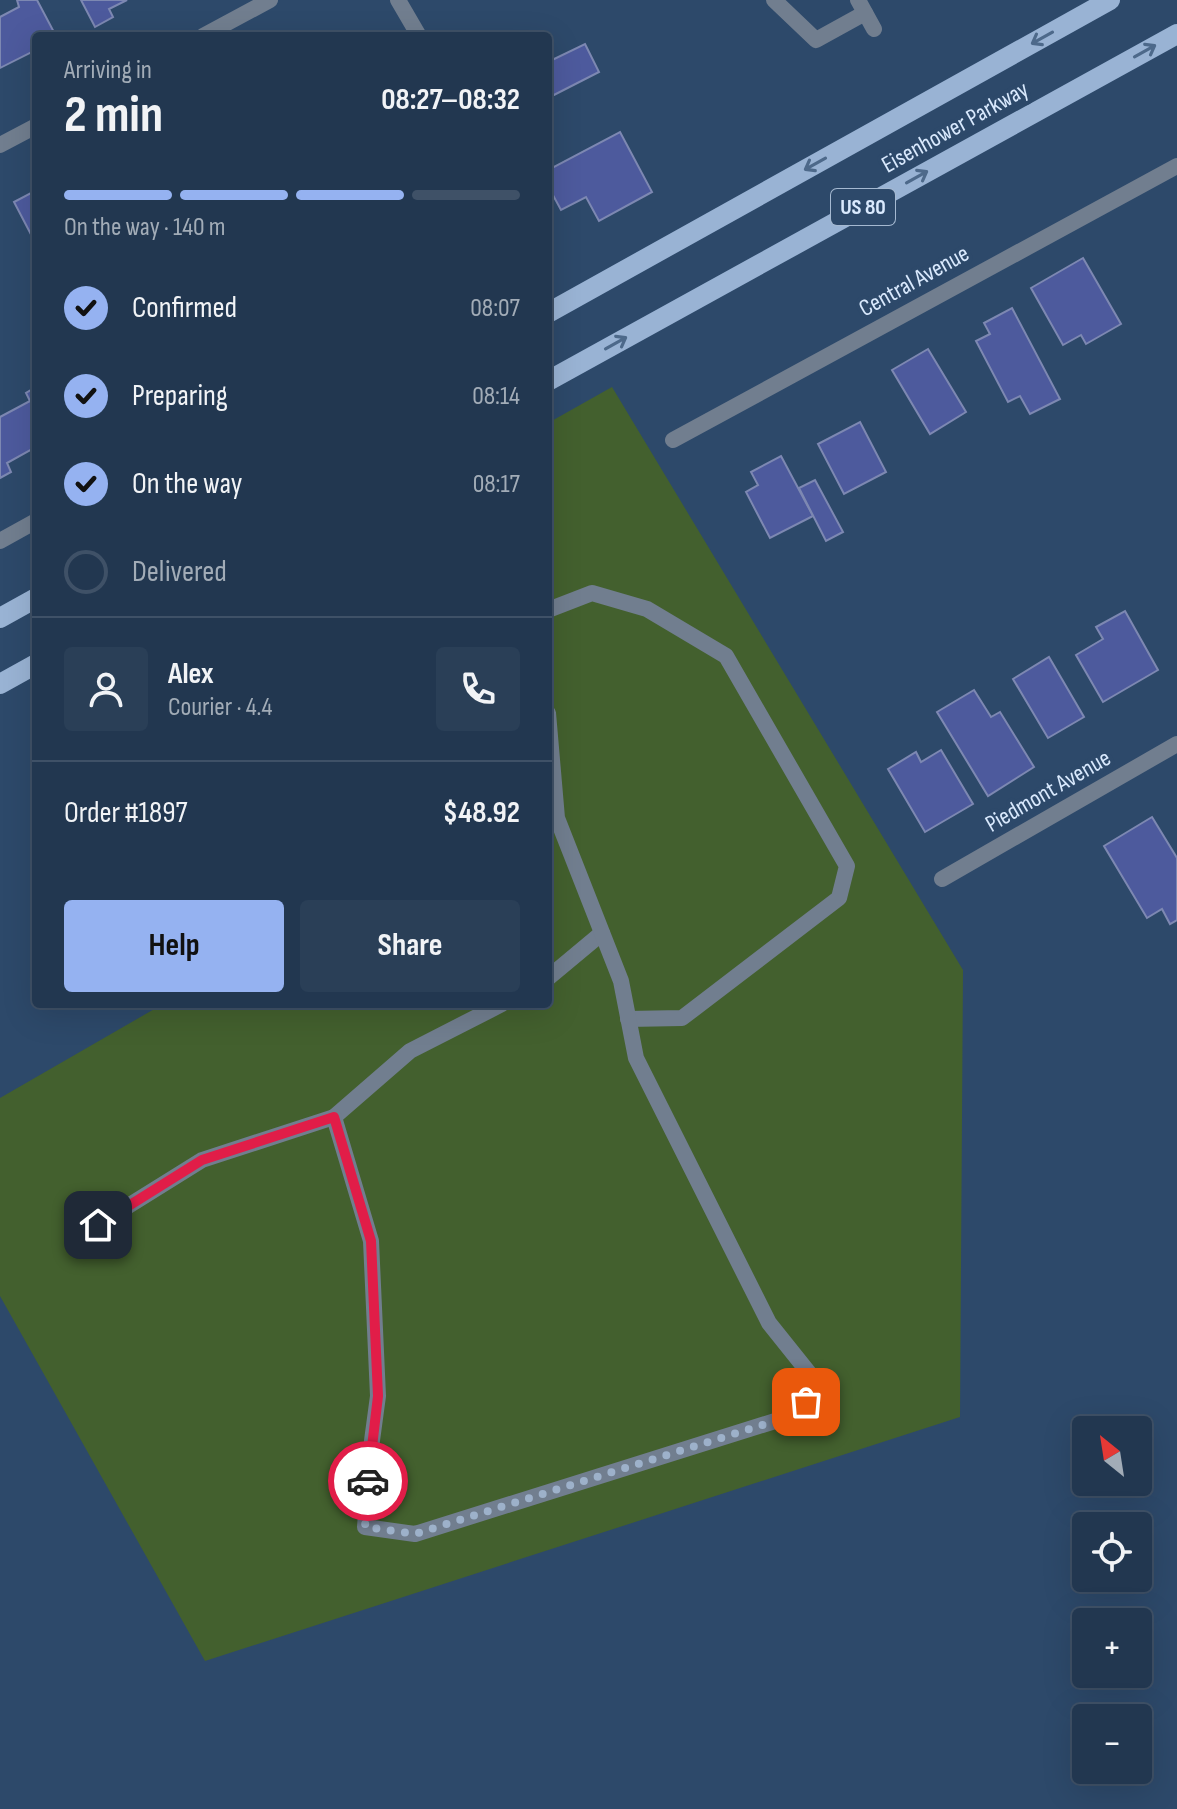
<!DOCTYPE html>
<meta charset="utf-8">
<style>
body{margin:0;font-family:"Sofia Sans Condensed",sans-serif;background:#2a3f57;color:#f1f3f6;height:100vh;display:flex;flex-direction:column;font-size:30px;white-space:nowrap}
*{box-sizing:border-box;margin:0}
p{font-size:26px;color:#a2acb7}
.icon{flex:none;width:44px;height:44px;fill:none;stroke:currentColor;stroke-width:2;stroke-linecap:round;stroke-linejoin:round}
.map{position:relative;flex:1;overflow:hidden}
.drawer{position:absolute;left:32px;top:32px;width:520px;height:976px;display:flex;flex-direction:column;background:#223750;border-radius:8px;box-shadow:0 8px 32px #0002,0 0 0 2px #3f5167}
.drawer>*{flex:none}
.needle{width:52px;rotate:330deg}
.controls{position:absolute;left:1072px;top:1416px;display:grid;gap:16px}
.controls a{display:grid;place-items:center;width:80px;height:80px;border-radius:8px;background:#223750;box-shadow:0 8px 32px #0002,0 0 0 2px #3f5167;font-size:40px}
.pin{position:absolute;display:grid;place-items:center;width:68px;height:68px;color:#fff;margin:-34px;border-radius:16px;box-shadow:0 4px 12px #0006}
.courier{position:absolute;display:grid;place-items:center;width:80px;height:80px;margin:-40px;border:6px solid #e11d48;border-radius:50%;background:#fff;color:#222;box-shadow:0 2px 10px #0007}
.head em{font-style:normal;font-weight:700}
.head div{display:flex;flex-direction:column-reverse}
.head{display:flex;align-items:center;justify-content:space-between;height:136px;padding:0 32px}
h1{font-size:52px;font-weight:700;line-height:60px}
.bar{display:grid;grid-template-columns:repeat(4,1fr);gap:12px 8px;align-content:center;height:96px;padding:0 32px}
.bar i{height:10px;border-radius:6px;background:#3f5167}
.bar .on{background:#95b2f1}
.bar p{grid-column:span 4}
.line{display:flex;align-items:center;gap:20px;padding:0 32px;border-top:2px solid #3f5167}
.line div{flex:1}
.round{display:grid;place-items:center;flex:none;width:84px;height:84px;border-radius:8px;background:#2a3f57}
ol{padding:0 32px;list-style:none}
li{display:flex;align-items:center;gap:24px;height:88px}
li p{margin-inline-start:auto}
li .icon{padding:8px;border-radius:50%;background:#95b2f1;color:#111;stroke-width:4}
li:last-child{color:#a2acb7}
li i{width:44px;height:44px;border:4px solid #3f5167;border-radius:50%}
.cta{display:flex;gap:16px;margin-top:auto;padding:16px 32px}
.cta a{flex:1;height:92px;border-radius:8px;background:#95b2f1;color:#111;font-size:32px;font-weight:700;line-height:92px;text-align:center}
.cta a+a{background:#2a3f57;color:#f1f3f6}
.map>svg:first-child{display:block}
.green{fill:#43602e}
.building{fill:#4d5a9d;stroke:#7d88b2;stroke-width:2}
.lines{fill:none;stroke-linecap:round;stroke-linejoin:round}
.lane{stroke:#717e8f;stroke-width:16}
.street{stroke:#717e8f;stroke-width:16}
.primary{stroke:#99b3d4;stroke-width:20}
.oneway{stroke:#4d698a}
.done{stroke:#9db1ca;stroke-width:8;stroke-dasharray:0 14.4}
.route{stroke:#e11d48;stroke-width:10}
.labels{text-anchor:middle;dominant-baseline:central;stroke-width:8;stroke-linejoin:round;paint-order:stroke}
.shield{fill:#2d496a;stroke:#a5b9d1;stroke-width:2}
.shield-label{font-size:22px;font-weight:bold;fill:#d9e9fd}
.street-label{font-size:24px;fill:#d9e9fd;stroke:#2d496a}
</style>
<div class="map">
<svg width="1177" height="1809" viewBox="0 0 1177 1809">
<rect width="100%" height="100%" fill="#2d496a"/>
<polygon class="green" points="612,387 963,970 960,1417 205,1661 0,1296 0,1098 163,1004 548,1004 548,423"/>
<g class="building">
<polygon points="17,0 37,0 56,36 36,36 36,50 0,68 0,17 19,7"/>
<polygon points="81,0 127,0 109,9 113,17 95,27"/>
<polygon points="585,44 599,72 548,98 548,62"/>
<polygon points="620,132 652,192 599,221 586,197 561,210 548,186 548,170"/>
<polygon points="31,193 36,200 36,244 14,202"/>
<polygon points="1083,258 1121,324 1086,344 1081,335 1063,345 1031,288"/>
<polygon points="1012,308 1060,399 1030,414 1020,396 1008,402 976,341 990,334 984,323"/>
<polygon points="928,349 966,412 930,434 892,370"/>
<polygon points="36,387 36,447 7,463 11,472 0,478 0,417 30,401 26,393"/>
<polygon points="860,422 886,472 844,494 818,444"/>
<polygon points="781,456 813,516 770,538 746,492 758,485 751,472"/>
<polygon points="815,480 843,532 826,541 799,488"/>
<polygon points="1125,611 1158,670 1103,702 1076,655 1103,639 1096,627"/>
<polygon points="1049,657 1084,717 1048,738 1013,679"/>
<polygon points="974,690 991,717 1000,712 1034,767 988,796 937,712"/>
<polygon points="941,750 973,804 925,832 888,769 916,752 921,762"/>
<polygon points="1152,817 1177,858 1177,920 1170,924 1162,909 1147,918 1104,846"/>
</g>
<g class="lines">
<g class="lane">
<polyline points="774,0 816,40 865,13"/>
<polyline points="858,0 874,29"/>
<polyline points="548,610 592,593 647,609 726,656 847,866 839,898 682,1018 628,1019"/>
<polyline points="548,978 602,933"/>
<polyline points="502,1004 410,1051 334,1117 371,1241 378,1396 371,1448 365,1527 415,1534 791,1416 821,1388 769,1323 636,1058 621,981 557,818 548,713"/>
<polyline points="72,1241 202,1160 334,1117"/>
</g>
<g class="street">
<polyline points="398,0 419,36"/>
<polyline points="203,36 270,0"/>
<polyline points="0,145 36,126"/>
<polyline points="673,440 1177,166"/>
<polyline points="0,541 36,521"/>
<polyline points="942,879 1177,744"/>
</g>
<g class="primary">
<polyline points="548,313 1110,0"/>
<polyline points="548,381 1177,34"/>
<polyline points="0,618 36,598"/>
<polyline points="0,684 36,664"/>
</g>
</g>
<defs><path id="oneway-shaft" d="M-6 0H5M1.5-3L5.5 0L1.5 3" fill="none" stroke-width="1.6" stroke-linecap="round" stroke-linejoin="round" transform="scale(2)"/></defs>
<g class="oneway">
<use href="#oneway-shaft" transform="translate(1042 38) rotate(151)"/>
<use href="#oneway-shaft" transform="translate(1145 51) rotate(-29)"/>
<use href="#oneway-shaft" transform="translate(815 164) rotate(151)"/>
<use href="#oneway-shaft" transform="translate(917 177) rotate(-29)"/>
<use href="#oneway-shaft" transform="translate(616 343) rotate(-29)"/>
</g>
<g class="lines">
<polyline class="done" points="368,1481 365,1527 415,1534 791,1416 806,1402"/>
<polyline class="route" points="98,1225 202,1160 334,1117 371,1241 378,1396 368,1481"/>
</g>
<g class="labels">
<rect class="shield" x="831" y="189" width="64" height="36" rx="6"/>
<g class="shield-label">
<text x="863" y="207">US 80</text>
</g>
<g class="street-label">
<text transform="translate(955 127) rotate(-29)">Eisenhower Parkway</text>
<text transform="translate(914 281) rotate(-29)">Central Avenue</text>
<text transform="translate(1048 791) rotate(-30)">Piedmont Avenue</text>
</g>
</g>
</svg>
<div class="controls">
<a><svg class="needle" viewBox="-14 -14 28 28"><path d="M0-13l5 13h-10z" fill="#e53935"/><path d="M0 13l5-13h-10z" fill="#a2acb7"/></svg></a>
<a><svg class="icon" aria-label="locate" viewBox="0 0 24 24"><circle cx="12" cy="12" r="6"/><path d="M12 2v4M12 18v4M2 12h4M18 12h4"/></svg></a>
<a>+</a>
<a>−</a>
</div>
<div class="pin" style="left:806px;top:1402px;background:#ea580c"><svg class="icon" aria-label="bag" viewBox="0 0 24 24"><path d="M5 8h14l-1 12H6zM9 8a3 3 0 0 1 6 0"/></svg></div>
<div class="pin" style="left:98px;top:1225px;background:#1f2937"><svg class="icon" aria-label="home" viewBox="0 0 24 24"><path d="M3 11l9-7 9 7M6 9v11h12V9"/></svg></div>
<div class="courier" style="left:368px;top:1481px"><svg class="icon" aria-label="car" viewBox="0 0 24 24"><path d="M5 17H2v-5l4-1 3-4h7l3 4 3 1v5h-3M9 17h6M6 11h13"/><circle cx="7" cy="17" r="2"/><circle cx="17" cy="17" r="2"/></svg></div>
<section class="drawer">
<div class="head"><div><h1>2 min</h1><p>Arriving in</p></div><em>08:27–08:32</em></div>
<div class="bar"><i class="on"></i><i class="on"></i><i class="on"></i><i></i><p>On the way · 140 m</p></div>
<ol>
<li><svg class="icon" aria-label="check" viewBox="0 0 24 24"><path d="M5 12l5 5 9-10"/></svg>Confirmed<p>08:07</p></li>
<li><svg class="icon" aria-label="check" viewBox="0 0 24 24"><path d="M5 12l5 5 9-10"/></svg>Preparing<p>08:14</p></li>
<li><svg class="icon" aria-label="check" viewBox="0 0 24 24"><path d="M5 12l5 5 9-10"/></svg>On the way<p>08:17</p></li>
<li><i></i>Delivered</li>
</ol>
<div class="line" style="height:144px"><a class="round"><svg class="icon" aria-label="person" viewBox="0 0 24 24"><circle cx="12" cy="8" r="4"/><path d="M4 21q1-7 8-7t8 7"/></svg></a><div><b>Alex</b><p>Courier · 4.4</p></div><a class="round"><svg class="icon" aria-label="phone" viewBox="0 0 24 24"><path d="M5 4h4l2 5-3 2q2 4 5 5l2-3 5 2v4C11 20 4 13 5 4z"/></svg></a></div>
<div class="line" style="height:104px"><div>Order #1897</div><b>$48.92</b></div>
<div class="cta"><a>Help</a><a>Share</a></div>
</section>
</div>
